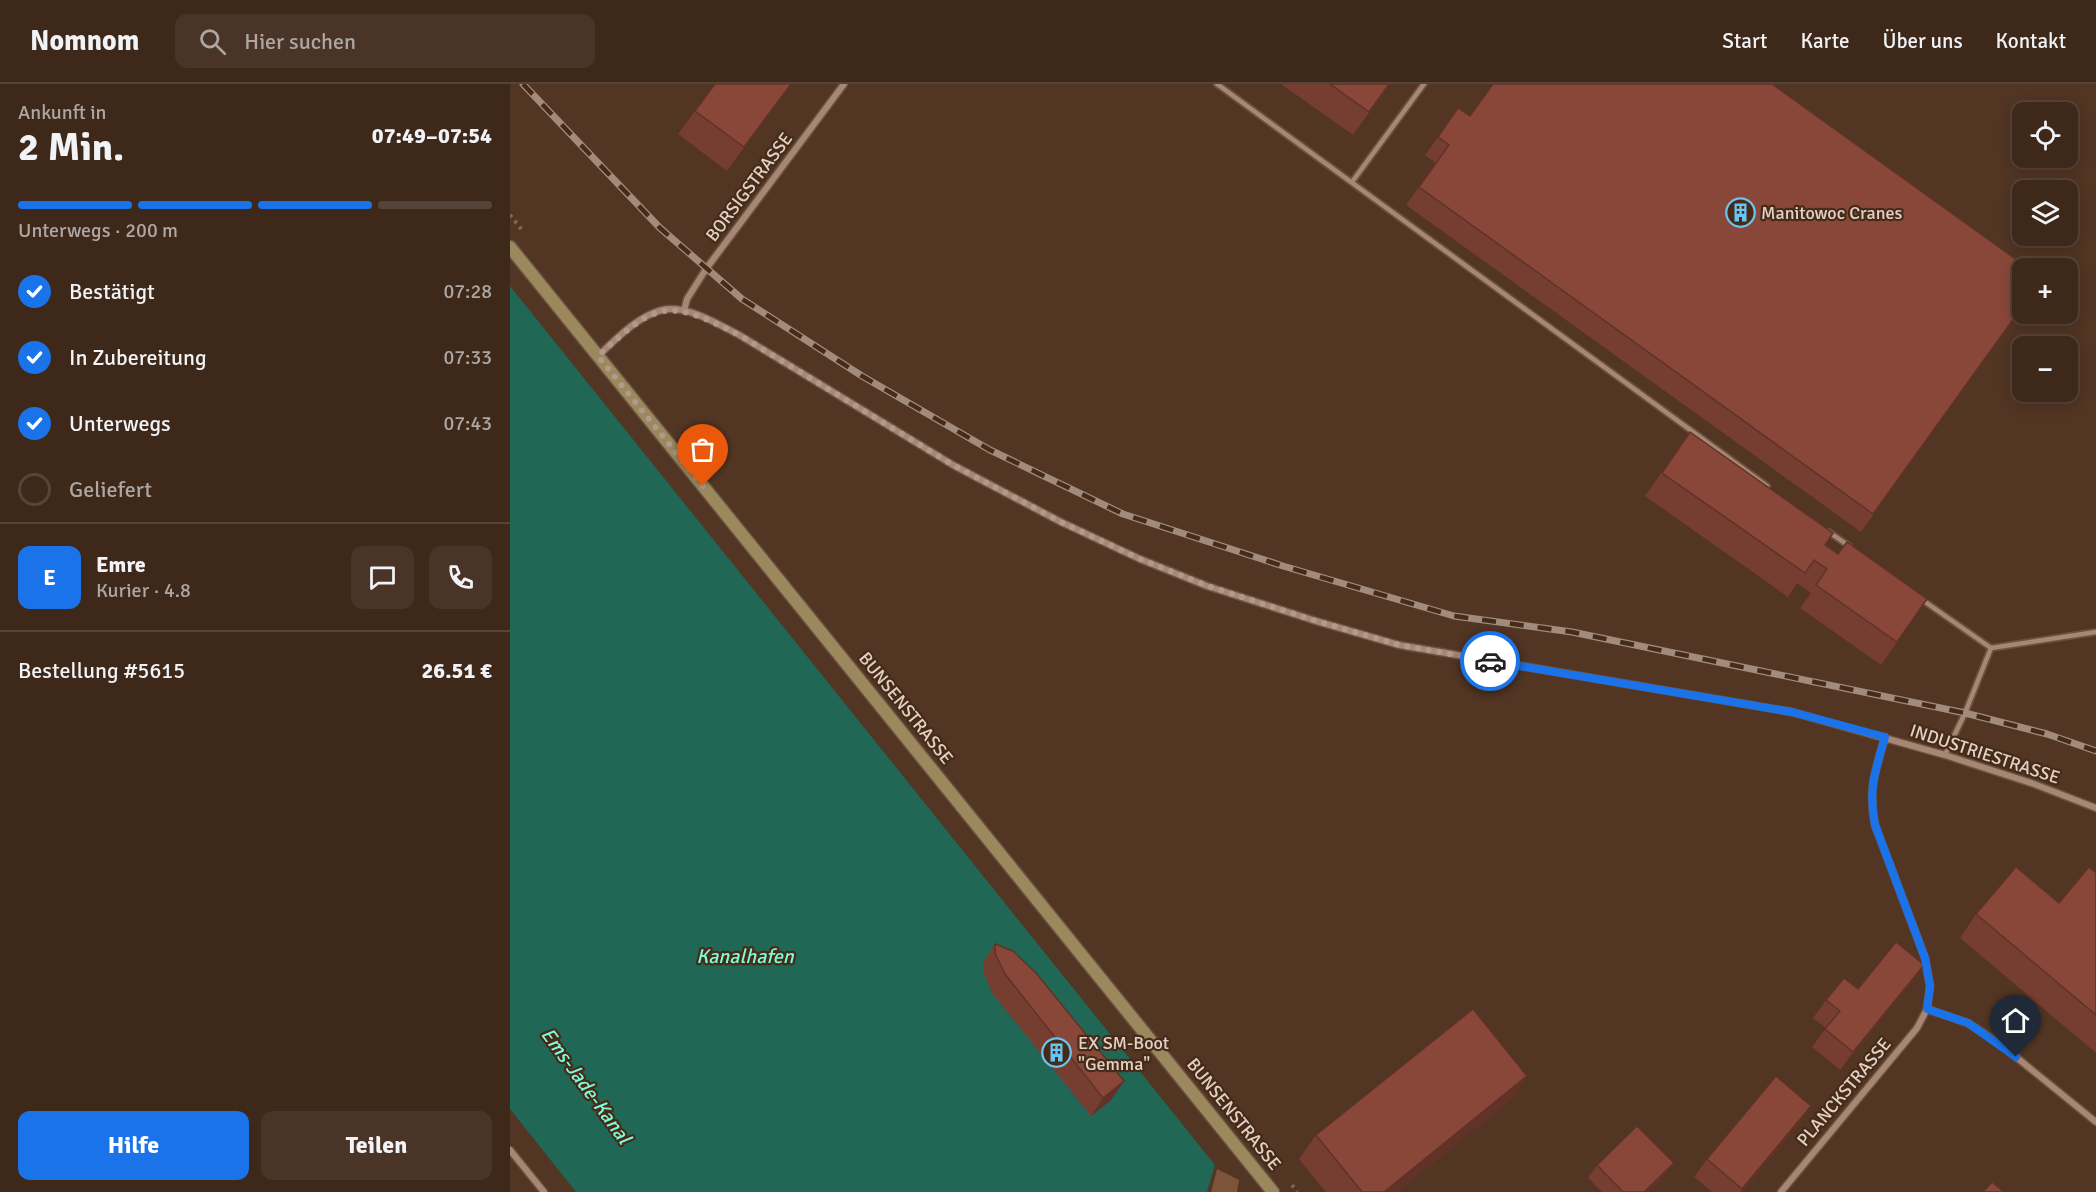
<!DOCTYPE html>
<html lang="de">
<meta charset="utf-8">
<style>
body{margin:0;font-family:Signika,sans-serif;background:#493427;color:#f1f3f6;height:100vh;display:flex;flex-direction:column;font-size:22px;white-space:nowrap}
*{box-sizing:border-box;margin:0}
p{font-size:20px;color:#ada6a2}
.icon{flex:none;width:33px;height:33px;fill:none;stroke:currentColor;stroke-width:2;stroke-linecap:round;stroke-linejoin:round}
.map{position:relative;flex:1;overflow:hidden}
.drawer{display:flex;flex-direction:column;background:#3e281a;width:510px}
.drawer>*{flex:none}
.buttons{position:absolute;left:1502px;top:18px;display:grid;gap:12px}
.buttons a{display:grid;place-items:center;width:66px;height:66px;border-radius:12px;background:#3e281a;box-shadow:0 3px 15px #0003,0 0 0 2px #574439;font-size:30px}
.pin{position:absolute;display:grid;place-items:center;width:51px;height:51px;color:#fff;margin:-62px -26px;border-radius:50% 50% 50% 0;rotate:-45deg;box-shadow:0 0 6px #0007}
.pin .icon{rotate:45deg}
.courier{position:absolute;display:grid;place-items:center;width:60px;height:60px;margin:-30px;border:4px solid #1a73e8;border-radius:50%;background:#fff;color:#222;box-shadow:0 2px 8px #0007}
.summary em{font-style:normal;font-weight:800}
.summary div{display:flex;flex-direction:column-reverse}
.summary{display:flex;align-items:center;justify-content:space-between;height:102px;padding:0 18px}
h1{font-size:39px;font-weight:800;line-height:45px}
.bar{display:grid;grid-template-columns:repeat(4,1fr);gap:9px 6px;align-content:center;height:72px;padding:0 18px}
.bar i{height:8px;border-radius:4px;background:#574439}
.bar .selected{background:#1a73e8}
.bar p{grid-column:span 4}
.line{display:flex;align-items:center;gap:15px;padding:0 18px;border-top:2px solid #574439}
.line div{flex:1}
.round{display:grid;place-items:center;flex:none;width:63px;height:63px;border-radius:12px;background:#493427}
ol{padding:0 18px;list-style:none}
li{display:flex;align-items:center;gap:18px;height:66px}
li p{margin-inline-start:auto}
li .icon{padding:6px;border-radius:50%;background:#1a73e8;color:#fff;stroke-width:4}
li:last-child{color:#ada6a2}
li i{width:33px;height:33px;border:3px solid #574439;border-radius:50%}
.action{display:flex;gap:12px;margin-top:auto;padding:12px 18px}
.action a{flex:1;height:69px;border-radius:12px;background:#1a73e8;color:#fff;font-size:24px;font-weight:800;line-height:69px;text-align:center}
.action a+a{background:#493427;color:#f1f3f6}
header{display:flex;align-items:center;gap:36px;box-sizing:border-box;height:84px;padding:0 30px;background:#3e281a;border-bottom:2px solid #574439}
header strong{font-size:28px}
nav{display:flex;gap:33px;margin-inline-start:auto;font-size:21px}
.search{width:420px;height:54px;background:#493427;display:flex;align-items:center;gap:15px;box-sizing:border-box;padding:0 21px;border-radius:12px;color:#ada6a2;font-size:22px}
main{display:flex;flex:1;min-height:0}
.map>svg:first-child{display:block}
.green{fill:#7d5439}
.water{fill:#216755}
.lines{fill:none;stroke-linecap:round;stroke-linejoin:round}
.lane-casing{stroke:#6a5242;stroke-width:8}
.street-casing{stroke:#6a5242;stroke-width:9}
.secondary-casing{stroke:#6a5242;stroke-width:15}
.path{stroke:#7e6555;stroke-width:4;stroke-dasharray:3 4.5;stroke-linecap:butt}
.lane{stroke:#a78672;stroke-width:4.5}
.street{stroke:#a78672;stroke-width:6}
.secondary{stroke:#9c885d;stroke-width:12}
.rail-casing{stroke:#a28b7c;stroke-width:7}
.rail{stroke:#462b19;stroke-width:4.5;stroke-dasharray:14;stroke-linecap:butt}
.wall{fill:#763d31}
.shaded-wall{fill:#603228}
.building{fill:#894739;stroke:#603228;stroke-width:1.5}
.done{stroke:#b09a8d;stroke-width:6;stroke-dasharray:0 10.8}
.route{stroke:#1a73e8;stroke-width:8}
.labels{text-anchor:middle;dominant-baseline:central;stroke-width:4.5;stroke-linejoin:round;paint-order:stroke}
.street-label{font-size:18px;fill:#e3d1c6;stroke:#462b19}
.poi-label{font-size:18px;fill:#e3d1c6;stroke:#462b19;text-anchor:start}
.water-label{font-size:20px;font-style:italic;fill:#7dfbd9;stroke:#462b19}
</style>
<header>
<strong>Nomnom</strong>
<div class="search"><svg class="icon" aria-label="search" viewBox="0 0 24 24"><circle cx="10" cy="10" r="6"/><path d="M15 15l6 6"/></svg>Hier suchen</div>
<nav><a>Start</a><a>Karte</a><a>Über uns</a><a>Kontakt</a></nav>
</header>
<main>
<section class="drawer">
<div class="summary"><div><h1>2 Min.</h1><p>Ankunft in</p></div><em>07:49–07:54</em></div>
<div class="bar"><i class="selected"></i><i class="selected"></i><i class="selected"></i><i></i><p>Unterwegs · 200 m</p></div>
<ol>
<li><svg class="icon" aria-label="check" viewBox="0 0 24 24"><path d="M5 12l5 5 9-10"/></svg>Bestätigt<p>07:28</p></li>
<li><svg class="icon" aria-label="check" viewBox="0 0 24 24"><path d="M5 12l5 5 9-10"/></svg>In Zubereitung<p>07:33</p></li>
<li><svg class="icon" aria-label="check" viewBox="0 0 24 24"><path d="M5 12l5 5 9-10"/></svg>Unterwegs<p>07:43</p></li>
<li><i></i>Geliefert</li>
</ol>
<div class="line" style="height:108px"><b class="round" style="background:#1a73e8;color:#fff">E</b><div><b>Emre</b><p>Kurier · 4.8</p></div><a class="round"><svg class="icon" aria-label="chat" viewBox="0 0 24 24"><path d="M4 5h16v11H9l-5 4z"/></svg></a><a class="round"><svg class="icon" aria-label="phone" viewBox="0 0 24 24"><path d="M5 4h4l2 5-3 2q2 4 5 5l2-3 5 2v4C11 20 4 13 5 4z"/></svg></a></div>
<div class="line" style="height:78px"><div>Bestellung #5615</div><b>26.51 €</b></div>
<div class="action"><a>Hilfe</a><a>Teilen</a></div>
</section>
<div class="map">
<svg width="1586" height="1108" viewBox="0 0 1586 1108">
<rect width="100%" height="100%" fill="#523523"/>
<polygon class="green" points="707,1085 729,1096 727,1108 701,1108"/>
<polygon class="water" points="0,202 705,1081 697,1108 66,1108 0,1025"/>
<g class="lines">
<defs>
<g id="lane">
<polyline points="707,0 1257,402"/>
<polyline points="842,98 914,0"/>
<polyline points="1319,448 1339,462"/>
<polyline points="1411,515 1481,564 1455,629 1435,671"/>
<polyline points="1481,564 1586,548"/>
</g>
<g id="street">
<polyline points="174,227 177,215 196,185 334,0"/>
<path d="M 88,272 C 106,255 128,232 152,226 C 176,220 210,241 231,252 L 443,381 L 551,438 L 630,475 L 697,502 L 806,537 L 889,561 L 1282,628 L 1435,671 L 1524,700 L 1586,724"/>
<polyline points="1417,925 1458,939 1490,960 1586,1038"/>
<polyline points="0,1066 34,1108"/>
<path d="M 1271,1108 L 1407,944 L 1417,925 L 1420,902 L 1415,874 L 1365,741 C 1358,705 1365,688 1375,653"/>
</g>
<polyline id="secondary" points="0,163 763,1108"/>
</defs>
<use href="#lane" class="lane-casing"/>
<use href="#street" class="street-casing"/>
<use href="#secondary" class="secondary-casing"/>
<g class="path">
<polyline points="0,131 13,147"/>
<polyline points="782,1101 787,1108"/>
</g>
<use href="#lane" class="lane"/>
<use href="#street" class="street"/>
<use href="#secondary" class="secondary"/>
<defs>
<polyline id="rail" points="13,0 150,144 232,215 352,292 480,366 613,430 773,482 944,532 1062,548 1455,629 1537,650 1586,667"/>
</defs>
<use href="#rail" class="rail-casing"/>
<use href="#rail" class="rail"/>
</g>
<g class="wall">
<polygon points="282,0 217,87 168,50 185,27"/>
<polygon points="771,0 880,0 843,51"/>
<polygon points="960,32 1512,223 1351,448 896,121 926,79 915,71 928,53"/>
<polygon points="1180,348 1315,461 1328,470 1417,515 1371,581 1290,524 1301,509 1287,499 1278,513 1135,412"/>
<polygon points="1586,789 1586,969 1450,854 1466,830 1549,819"/>
<polygon points="485,860 614,997 601,1016 581,1032 482,909 473,887 473,878"/>
<polygon points="1401,899 1330,986 1302,963 1316,944 1303,934 1316,916 1348,905"/>
<polygon points="1017,992 1001,1016 887,1108 816,1108 789,1075 806,1051"/>
<polygon points="1289,1040 1232,1108 1202,1108 1184,1093 1197,1075"/>
<polygon points="1087,1081 1155,1092 1138,1108 1092,1108 1078,1094"/>
</g>
<g class="shaded-wall">
<polygon points="281,0 282,0 217,87 234,63"/>
<polygon points="1414,881 1401,899 1330,986 1343,968"/>
<polygon points="1017,992 1001,1016 887,1108 874,1108"/>
<polygon points="614,997 601,1016 581,1032 593,1014"/>
<polygon points="1301,1022 1289,1040 1232,1108 1230,1108"/>
<polygon points="1164,1079 1155,1092 1138,1108 1134,1108"/>
</g>
<g class="building">
<polygon points="205,0 281,0 234,63 185,27"/>
<polygon points="820,0 879,0 859,28"/>
<polygon points="983,0 1262,0 1518,184 1512,184 1512,223 1363,430 909,103 939,61 928,53 948,24 960,32"/>
<polygon points="1180,348 1323,449 1315,461 1328,470 1337,458 1417,515 1387,558 1306,501 1317,485 1304,476 1295,489 1152,389"/>
<polygon points="1506,783 1549,819 1579,783 1586,789 1586,931 1466,830"/>
<polygon points="1386,858 1414,881 1343,968 1315,945 1330,927 1316,916 1334,894 1348,905"/>
<polygon points="485,860 503,867 526,889 614,997 593,1014 495,890 485,869"/>
<polygon points="963,925 1017,992 874,1108 852,1108 806,1051"/>
<polygon points="1266,992 1301,1022 1232,1105 1197,1075"/>
<polygon points="1127,1042 1164,1079 1134,1108 1113,1108 1087,1081"/>
<polygon points="1482,1098 1494,1108 1473,1108"/>
</g>
<g class="lines">
<path class="done" d="M 193,402 L 88,272 C 147,217 158,214 231,252 L 443,381 L 551,438 L 630,475 L 698,502 L 806,537 L 889,561 L 980,577"/>
<path class="route" d="M 980,577 L 1282,628 L 1375,653 C 1365,688 1358,705 1365,741 L 1415,874 L 1420,902 L 1417,925 L 1458,939 L 1506,973"/>
</g>
<defs>
<symbol id="building-ring" viewBox="-11 -11 22 22"><circle r="9.5" fill="#462b19" stroke="#6bc3f2" stroke-width="1.5"/><path d="M-4-6H4V6H1V3H-1V6H-4ZM-2.5-4.3h1.7v1.8h-1.7ZM.8-4.3h1.7v1.8H.8ZM-2.5-1h1.7V.8h-1.7ZM.8-1h1.7V.8H.8Z" fill="#6bc3f2"/></symbol>
</defs>
<g fill-rule="evenodd">
<use href="#building-ring" x="1214" y="112" width="33" height="33"/>
<use href="#building-ring" x="530" y="952" width="33" height="33"/>
</g>
<g class="labels">
<g class="street-label">
<text transform="translate(239 103) rotate(-53)">BORSIGSTRASSE</text>
<text transform="translate(396 624) rotate(51)">BUNSENSTRASSE</text>
<text transform="translate(1475 670) rotate(18)">INDUSTRIESTRASSE</text>
<text transform="translate(1334 1008) rotate(-50)">PLANCKSTRASSE</text>
<text transform="translate(724 1030) rotate(51)">BUNSENSTRASSE</text>
</g>
<g class="poi-label">
<text x="1251" y="129">Manitowoc Cranes</text>
<text x="568" y="959">EX SM-Boot<tspan x="568" dy="21">"Gemma"</tspan></text>
</g>
<g class="water-label">
<text x="235" y="872">Kanalhafen</text>
<text transform="translate(76 1002) rotate(54)">Ems-Jade-Kanal</text>
</g>
</g>
</svg>
<div class="buttons">
<a><svg class="icon" aria-label="locate" viewBox="0 0 24 24"><circle cx="12" cy="12" r="6"/><path d="M12 2v4M12 18v4M2 12h4M18 12h4"/></svg></a>
<a><svg class="icon" aria-label="layers" viewBox="0 0 24 24"><path d="M12 4l9 5-9 5-9-5zM3 14l9 5 9-5"/></svg></a>
<a>+</a>
<a>−</a>
</div>
<div class="pin" style="left:193px;top:402px;background:#ea580c"><svg class="icon" aria-label="bag" viewBox="0 0 24 24"><path d="M5 8h14l-1 12H6zM9 8a3 3 0 0 1 6 0"/></svg></div>
<div class="pin" style="left:1506px;top:973px;background:#1f2937"><svg class="icon" aria-label="home" viewBox="0 0 24 24"><path d="M3 11l9-7 9 7M6 9v11h12V9"/></svg></div>
<div class="courier" style="left:980px;top:577px"><svg class="icon" aria-label="car" viewBox="0 0 24 24"><path d="M5 17H2v-5l4-1 3-4h7l3 4 3 1v5h-3M9 17h6M6 11h13"/><circle cx="7" cy="17" r="2"/><circle cx="17" cy="17" r="2"/></svg></div>
</div>
</main>
